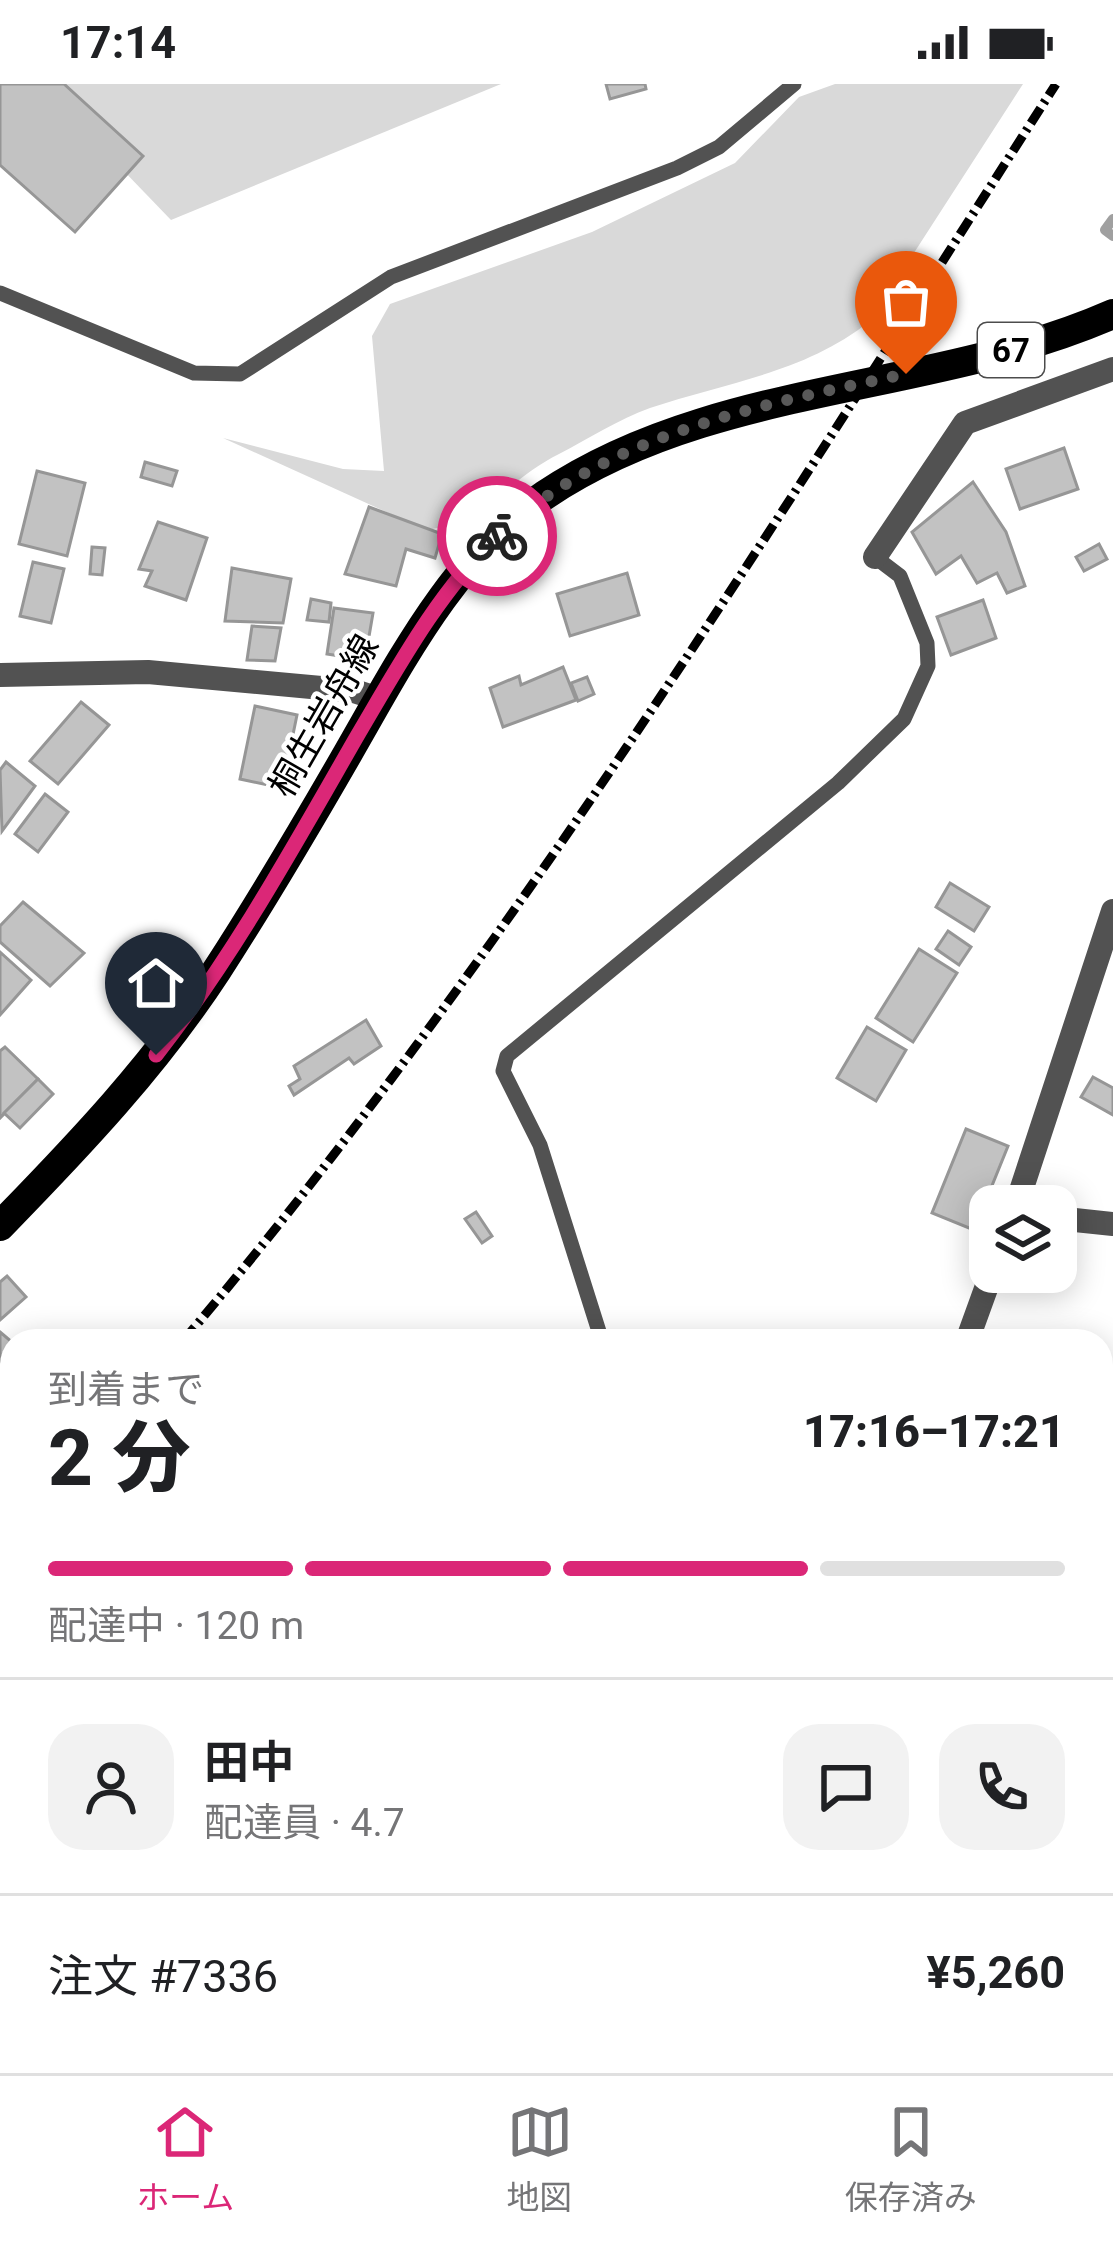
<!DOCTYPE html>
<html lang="ja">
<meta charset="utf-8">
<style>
body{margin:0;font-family:Roboto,"Noto Sans JP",sans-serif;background:#f2f2f2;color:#202124;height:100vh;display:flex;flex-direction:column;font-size:45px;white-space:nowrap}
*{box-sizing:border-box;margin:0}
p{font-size:39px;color:#757577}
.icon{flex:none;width:66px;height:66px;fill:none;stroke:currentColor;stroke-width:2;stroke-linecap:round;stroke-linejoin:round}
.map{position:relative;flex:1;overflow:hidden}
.sheet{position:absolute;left:0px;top:1245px;width:1113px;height:744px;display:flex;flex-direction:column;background:#fff;border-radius:36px 36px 0 0;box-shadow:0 6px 30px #0003}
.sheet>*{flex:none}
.tools{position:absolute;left:969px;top:1101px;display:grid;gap:24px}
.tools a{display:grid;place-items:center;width:108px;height:108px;border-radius:24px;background:#fff;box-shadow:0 6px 30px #0003;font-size:60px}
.pin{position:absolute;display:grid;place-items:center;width:102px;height:102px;color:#fff;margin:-123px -51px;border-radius:50% 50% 50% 0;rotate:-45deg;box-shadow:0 0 12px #0007}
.pin .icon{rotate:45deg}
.courier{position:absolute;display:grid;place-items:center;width:120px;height:120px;margin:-60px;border:9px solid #db2777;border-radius:50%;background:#fff;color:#222;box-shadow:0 3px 15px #0007}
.headline em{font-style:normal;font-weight:800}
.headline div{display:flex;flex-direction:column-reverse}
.headline{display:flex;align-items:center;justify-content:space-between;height:204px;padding:0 48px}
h1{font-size:78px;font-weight:800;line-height:90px}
.bar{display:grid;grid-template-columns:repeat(4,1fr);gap:18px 12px;align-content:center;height:144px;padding:0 48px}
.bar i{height:15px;border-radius:9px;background:#e0e0e0}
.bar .active{background:#db2777}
.bar p{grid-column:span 4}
.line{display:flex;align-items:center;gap:30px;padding:0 48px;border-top:3px solid #e0e0e0}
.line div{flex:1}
.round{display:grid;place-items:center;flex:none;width:126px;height:126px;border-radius:36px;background:#f2f2f2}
.status{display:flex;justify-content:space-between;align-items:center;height:84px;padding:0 60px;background:#fff;direction:ltr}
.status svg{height:33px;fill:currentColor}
.tab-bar{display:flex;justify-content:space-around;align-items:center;height:168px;border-top:3px solid #e0e0e0;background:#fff;font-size:33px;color:#757577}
.tab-bar a{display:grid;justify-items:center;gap:6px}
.tab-bar .active{color:#db2777}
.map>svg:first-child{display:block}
.green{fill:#d9d9d9}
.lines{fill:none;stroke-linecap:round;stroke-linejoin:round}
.stream{stroke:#a0a0a0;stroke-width:10}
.building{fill:#c2c2c2;stroke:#969696;stroke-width:3}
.service{stroke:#525252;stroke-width:15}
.minor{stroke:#525252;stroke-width:24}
.primary{stroke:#000;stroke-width:30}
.rail{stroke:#000;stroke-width:9;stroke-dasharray:18 6 3 6;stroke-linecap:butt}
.done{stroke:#595959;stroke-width:12;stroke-dasharray:0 21.6}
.route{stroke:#db2777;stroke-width:15}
.labels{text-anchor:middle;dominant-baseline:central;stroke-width:9;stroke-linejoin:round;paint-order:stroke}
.shield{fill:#fff;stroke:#4c4c4c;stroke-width:3}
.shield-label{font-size:33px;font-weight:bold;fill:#000}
.street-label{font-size:36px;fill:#000;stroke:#fff}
</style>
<div class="status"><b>17:14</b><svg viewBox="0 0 49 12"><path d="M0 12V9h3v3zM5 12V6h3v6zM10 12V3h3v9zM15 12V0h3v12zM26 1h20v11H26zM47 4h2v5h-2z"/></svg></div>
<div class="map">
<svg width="1113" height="1989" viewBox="0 0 1113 1989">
<rect width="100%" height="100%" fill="#fff"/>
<g class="green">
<polygon points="40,0 501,0 171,136"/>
<path d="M 835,0 L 1023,0 L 870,237 C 805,289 727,298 650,324 C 619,335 588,355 559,370 C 512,393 479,440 426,446 L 223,354 L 343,385 L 384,387 L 372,252 L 390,220 L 592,148 L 735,79 L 799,13 Z"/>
</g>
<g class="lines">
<polyline class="stream" points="1113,135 1105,146 1113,152"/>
</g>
<g class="building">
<polygon points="0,0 64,0 143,72 75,148 0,81"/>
<polygon points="606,0 645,0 646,5 610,15"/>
<polygon points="1064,364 1078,405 1020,425 1006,385"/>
<polygon points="145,378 177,387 172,402 141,393"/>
<polygon points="37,387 85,399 67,472 19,460"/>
<polygon points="973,398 1006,448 1025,502 1007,509 997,489 977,499 961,472 936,490 912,448"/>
<polygon points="369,423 442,450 435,474 406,465 396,502 345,490"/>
<polygon points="158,438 207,454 186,516 145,502 152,487 139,485"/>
<polygon points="1099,460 1107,475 1084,487 1076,473"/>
<polygon points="92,463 105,464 102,491 90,490"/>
<polygon points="33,478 64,485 51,539 20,532"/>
<polygon points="232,484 291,495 283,539 225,537"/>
<polygon points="627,489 639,531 570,552 557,510"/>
<polygon points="311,515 331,519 329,538 307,536"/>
<polygon points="983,516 996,554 951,571 937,533"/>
<polygon points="334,524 373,529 365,576 327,570"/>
<polygon points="252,542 281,544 275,577 247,576"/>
<polygon points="563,583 576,616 503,643 490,604 519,592 521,601"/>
<polygon points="587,593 594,610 578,617 571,599"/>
<polygon points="81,618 109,641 58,700 30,677"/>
<polygon points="255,622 297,631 282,704 240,695"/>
<polygon points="6,678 35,702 2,747 0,686"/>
<polygon points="45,710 68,728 38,768 15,750"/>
<polygon points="950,799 989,823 974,847 936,823"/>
<polygon points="23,818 84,869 50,902 0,858 0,842"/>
<polygon points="948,847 971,863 959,881 936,865"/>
<polygon points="919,865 957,889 913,958 876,934"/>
<polygon points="0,868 31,896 0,931"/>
<polygon points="366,936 381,962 354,980 349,974 294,1011 289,1002 300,995 294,982"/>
<polygon points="867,943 906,966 876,1017 837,994"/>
<polygon points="5,963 38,995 0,1034 0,967"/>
<polygon points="1093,993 1113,1004 1113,1031 1081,1013"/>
<polygon points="38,995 53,1010 20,1044 4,1029"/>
<polygon points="966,1045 1008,1062 974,1146 932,1129"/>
<polygon points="476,1128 492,1152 482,1159 465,1135"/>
<polygon points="7,1192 26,1213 0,1236 0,1198"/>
<polygon points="0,1248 12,1258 0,1277"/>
<polygon points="0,1313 12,1324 12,1360 6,1354 0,1360"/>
<polygon points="6,1354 12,1373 0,1387 0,1360"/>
<polygon points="1106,1418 1113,1425 1113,1448 1101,1438"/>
<polygon points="1110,1451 1113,1503 1101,1517 1101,1461"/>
<polygon points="12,1563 12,1595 6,1587 0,1592 0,1572"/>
<polygon points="1101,1594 1113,1605 1101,1624"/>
<polygon points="9,1597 12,1623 0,1631 0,1602"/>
<polygon points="12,1638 12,1711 0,1694 0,1647"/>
<polygon points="1101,1705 1113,1715 1113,1738 1101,1752"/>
<polygon points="1113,1787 1113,1811 1101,1822 1101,1796"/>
<polygon points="0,1830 12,1843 12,1862 0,1874"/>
<polygon points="1101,1871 1113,1878 1105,1896 1113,1902 1101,1923"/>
<polygon points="161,1977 195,1977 200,1989 166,1989"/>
<polygon points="202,1977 241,1977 206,1989"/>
<polygon points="349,1977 394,1977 399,1989 354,1989"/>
<polygon points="398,1977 470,1977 442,1989 403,1989"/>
<polygon points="794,1977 799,1977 814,1989 784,1989"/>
<polygon points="821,1977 869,1977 863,1989 825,1989 817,1985"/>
<polygon points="904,1977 915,1977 941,1989 898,1989"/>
<polygon points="1040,1977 1046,1977 1058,1989 1030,1989"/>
<polygon points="1046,1977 1091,1977 1095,1980 1086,1989 1058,1989"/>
</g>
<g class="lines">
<g class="service">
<polyline points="0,209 194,289 240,290 391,193 677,84 719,63 794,0"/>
<polyline points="602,1257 540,1061 503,987 507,972 838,699 904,635 928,582 927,559 900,492 875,473"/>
</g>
<g class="minor">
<polyline points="875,473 965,339 1113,285"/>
<polyline points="0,591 148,588 354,607 379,615"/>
<polyline points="1016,1122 1113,827"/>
<polyline points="1056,1134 1113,1140"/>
<polyline points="967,1257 992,1188"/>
<polyline points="0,1467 12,1481"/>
<polyline points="1101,1772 1113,1764"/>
<polyline points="0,1779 12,1769"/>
<polyline points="1101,1973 1113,1984"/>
<polyline points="271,1977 274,1989"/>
<polyline points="690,1977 691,1989"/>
<polyline points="496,1989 553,1977"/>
</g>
<path class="primary" d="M 0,1142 C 79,1061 155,981 217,886 C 263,815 306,742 348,669 C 401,577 454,472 545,411 C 713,298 931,310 1113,230"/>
<g class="rail">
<path d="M 183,1257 C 513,867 780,430 1056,0"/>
<polyline points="0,1443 12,1430"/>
<polyline points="0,1473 12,1459"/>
</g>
</g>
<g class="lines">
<path class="done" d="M 497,452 C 606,350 764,320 906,290"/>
<path class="route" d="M 156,971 C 233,873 294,762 356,654 C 398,583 437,510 497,452"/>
</g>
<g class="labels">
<rect class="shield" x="978" y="239" width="66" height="54" rx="9"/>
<g class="shield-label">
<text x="1011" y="266">67</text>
</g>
<g class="street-label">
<text transform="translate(324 632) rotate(-60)">桐生岩舟線</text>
</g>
</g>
</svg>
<div class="tools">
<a><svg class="icon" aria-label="layers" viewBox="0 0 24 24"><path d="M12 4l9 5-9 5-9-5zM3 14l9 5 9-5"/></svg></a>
</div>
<div class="pin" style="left:906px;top:290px;background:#ea580c"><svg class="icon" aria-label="bag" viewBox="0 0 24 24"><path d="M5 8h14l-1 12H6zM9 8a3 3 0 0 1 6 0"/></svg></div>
<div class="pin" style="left:156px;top:971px;background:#1f2937"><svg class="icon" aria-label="home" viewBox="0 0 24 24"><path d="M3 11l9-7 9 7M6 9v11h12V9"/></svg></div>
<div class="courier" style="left:497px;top:452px"><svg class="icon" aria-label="bike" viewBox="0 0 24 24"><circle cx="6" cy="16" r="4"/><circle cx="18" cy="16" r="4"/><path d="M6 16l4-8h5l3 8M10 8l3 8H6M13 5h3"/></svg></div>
<section class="sheet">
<div class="headline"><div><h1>2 分</h1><p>到着まで</p></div><em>17:16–17:21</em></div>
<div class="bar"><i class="active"></i><i class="active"></i><i class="active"></i><i></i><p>配達中 · 120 m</p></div>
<div class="line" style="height:216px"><a class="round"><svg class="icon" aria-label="person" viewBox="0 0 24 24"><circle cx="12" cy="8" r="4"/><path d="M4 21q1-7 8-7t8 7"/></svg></a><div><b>田中</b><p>配達員 · 4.7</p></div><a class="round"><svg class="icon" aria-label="chat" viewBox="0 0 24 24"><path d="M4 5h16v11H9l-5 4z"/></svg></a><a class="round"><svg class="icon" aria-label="phone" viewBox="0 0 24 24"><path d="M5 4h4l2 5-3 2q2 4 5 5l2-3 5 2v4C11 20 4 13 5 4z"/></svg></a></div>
<div class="line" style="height:156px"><div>注文 #7336</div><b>¥5,260</b></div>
</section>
</div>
<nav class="tab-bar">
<a class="active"><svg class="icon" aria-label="home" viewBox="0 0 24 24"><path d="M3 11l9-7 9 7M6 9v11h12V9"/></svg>ホーム</a>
<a><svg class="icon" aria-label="map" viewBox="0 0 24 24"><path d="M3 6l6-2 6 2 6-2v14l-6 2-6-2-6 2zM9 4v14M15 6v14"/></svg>地図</a>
<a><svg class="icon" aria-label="saved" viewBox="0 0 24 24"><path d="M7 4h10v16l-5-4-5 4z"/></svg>保存済み</a>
</nav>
